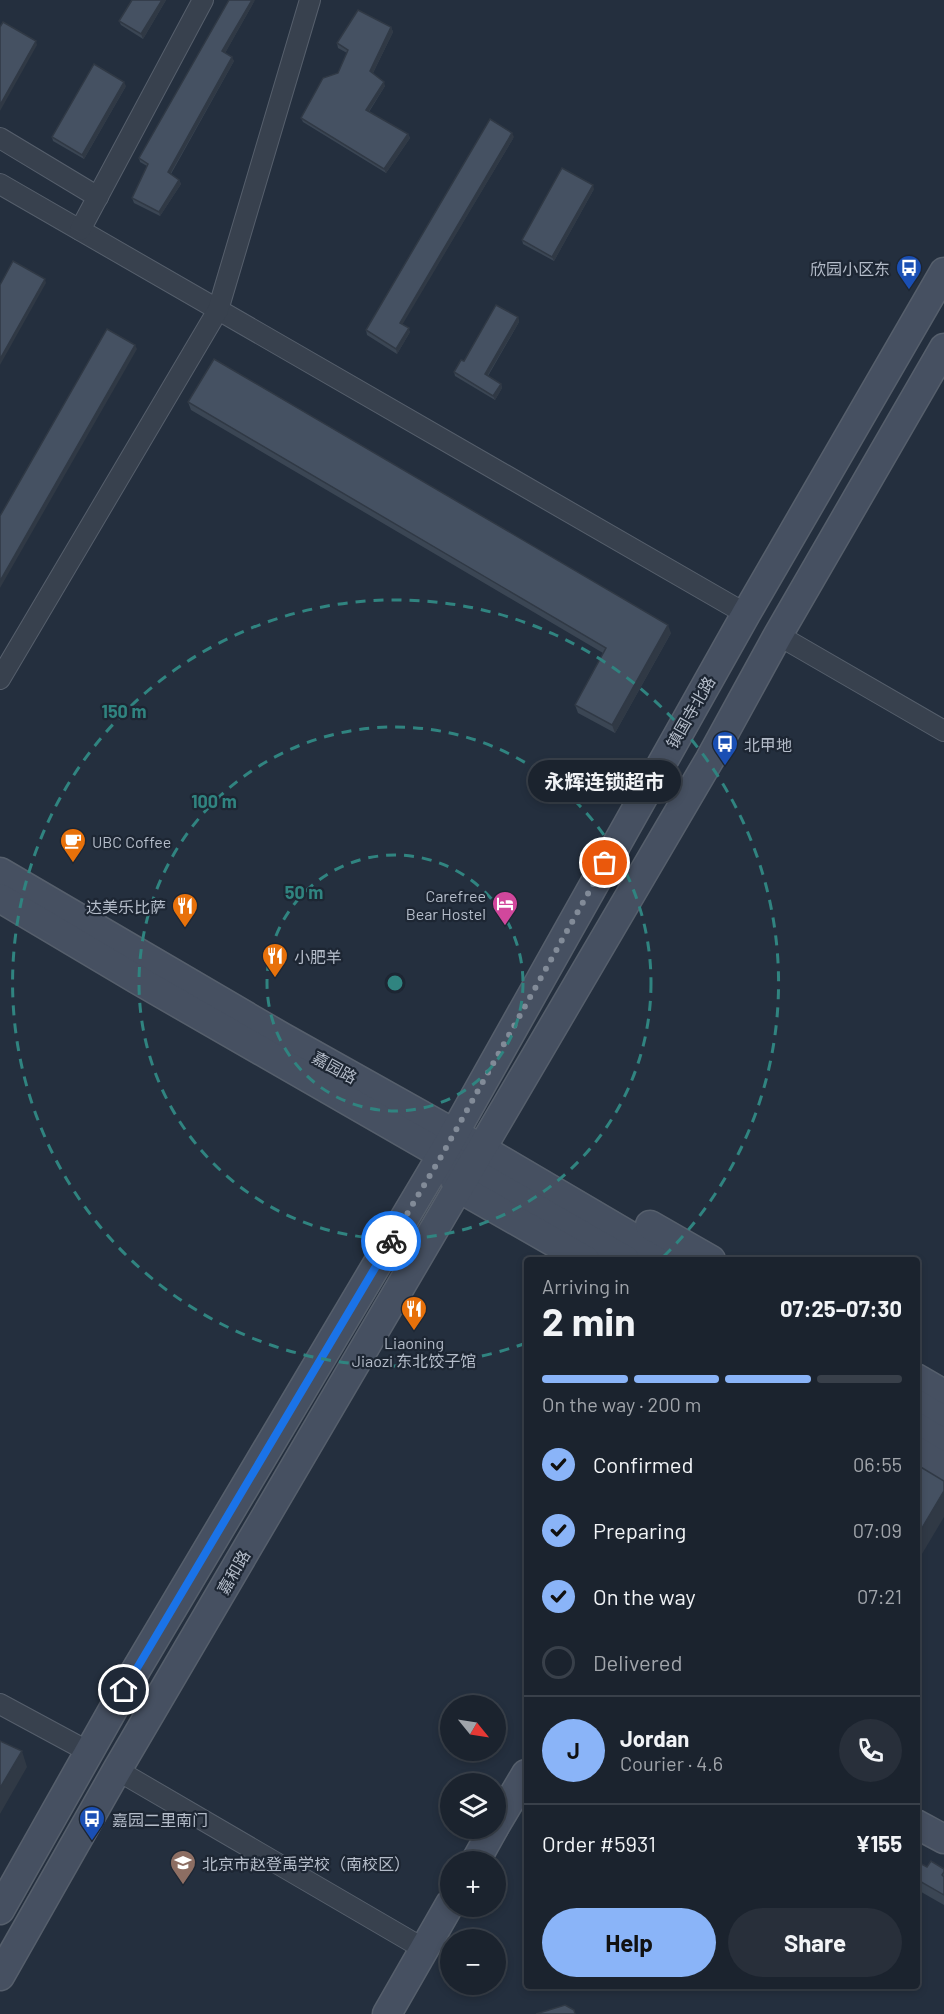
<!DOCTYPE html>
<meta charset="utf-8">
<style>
body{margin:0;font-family:Barlow,"Noto Sans SC",sans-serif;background:#282f3a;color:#f1f3f6;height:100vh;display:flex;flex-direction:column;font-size:22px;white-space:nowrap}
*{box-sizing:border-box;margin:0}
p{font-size:20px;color:#a0a4aa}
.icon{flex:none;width:33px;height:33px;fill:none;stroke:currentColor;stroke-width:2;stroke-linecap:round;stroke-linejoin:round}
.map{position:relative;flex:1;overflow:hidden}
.drawer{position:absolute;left:524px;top:1257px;width:396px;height:732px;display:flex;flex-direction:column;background:#1b232e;border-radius:6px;box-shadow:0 3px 9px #0003,0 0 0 2px #39404a}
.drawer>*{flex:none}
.needle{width:39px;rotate:120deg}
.tools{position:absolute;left:440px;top:1695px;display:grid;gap:12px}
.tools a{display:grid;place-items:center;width:66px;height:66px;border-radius:50%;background:#1b232e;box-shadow:0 3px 9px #0003,0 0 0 2px #39404a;font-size:30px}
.pin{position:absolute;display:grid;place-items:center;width:51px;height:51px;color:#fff;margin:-26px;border:3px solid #fff;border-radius:50%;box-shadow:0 2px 6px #0007}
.courier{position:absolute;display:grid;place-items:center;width:60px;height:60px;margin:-30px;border:4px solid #1a73e8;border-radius:50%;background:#fff;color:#222;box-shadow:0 2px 8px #0007}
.bubble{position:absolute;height:42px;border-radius:21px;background:#1b232e;box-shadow:0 3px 9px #0003,0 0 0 2px #39404a;font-size:20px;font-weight:700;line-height:42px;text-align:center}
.summary em{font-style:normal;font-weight:700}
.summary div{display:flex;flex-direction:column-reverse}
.summary{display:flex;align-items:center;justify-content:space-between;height:102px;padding:0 18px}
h1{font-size:39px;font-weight:700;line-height:45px}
.bar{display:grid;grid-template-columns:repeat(4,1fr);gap:9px 6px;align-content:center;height:72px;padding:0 18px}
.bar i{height:8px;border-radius:4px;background:#39404a}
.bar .current{background:#8ab4f8}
.bar p{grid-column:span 4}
.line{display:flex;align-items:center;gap:15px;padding:0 18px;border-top:2px solid #39404a}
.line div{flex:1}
.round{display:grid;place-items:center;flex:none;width:63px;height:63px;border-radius:32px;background:#282f3a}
ol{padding:0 18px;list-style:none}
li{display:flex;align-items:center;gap:18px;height:66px}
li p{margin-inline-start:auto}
li .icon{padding:6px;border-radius:50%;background:#8ab4f8;color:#111;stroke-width:4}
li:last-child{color:#a0a4aa}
li i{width:33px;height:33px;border:3px solid #39404a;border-radius:50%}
.cta{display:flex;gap:12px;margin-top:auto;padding:12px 18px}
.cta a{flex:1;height:69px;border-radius:36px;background:#8ab4f8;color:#111;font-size:24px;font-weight:700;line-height:69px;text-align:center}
.cta a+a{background:#282f3a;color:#f1f3f6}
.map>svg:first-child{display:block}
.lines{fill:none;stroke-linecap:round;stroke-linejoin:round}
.street-casing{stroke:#565f6c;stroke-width:22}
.secondary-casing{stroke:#565f6c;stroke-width:31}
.street{stroke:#38414e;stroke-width:20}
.secondary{stroke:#465061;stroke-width:28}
.wall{fill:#3b4654}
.shaded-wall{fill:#303945}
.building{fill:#455162;stroke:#303945;stroke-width:1.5}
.done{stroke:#828b98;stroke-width:6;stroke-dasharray:0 10.8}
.route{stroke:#1a73e8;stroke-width:8}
.ring{fill:none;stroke:#308480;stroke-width:3;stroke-dasharray:10 8}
.labels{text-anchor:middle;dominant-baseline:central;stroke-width:4.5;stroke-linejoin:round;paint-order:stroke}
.poi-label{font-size:16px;fill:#b4bcc9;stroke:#1d2633;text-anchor:start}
.street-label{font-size:16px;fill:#b4bcc9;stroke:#1d2633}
.centre{fill:#308480;stroke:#1d2633;stroke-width:3}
.ring-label{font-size:18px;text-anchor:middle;font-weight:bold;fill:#308480;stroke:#1d2633;stroke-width:4.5;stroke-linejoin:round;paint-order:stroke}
</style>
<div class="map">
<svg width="944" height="2014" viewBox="0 0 944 2014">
<rect width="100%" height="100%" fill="#242f3e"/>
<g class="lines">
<defs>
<g id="street">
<polyline points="0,138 98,197"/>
<polyline points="0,184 746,614"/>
<polyline points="80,230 203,0"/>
<polyline points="778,635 944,731"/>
<polyline points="0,679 218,310 310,0"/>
<polyline points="0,1704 89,1752"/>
<polyline points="117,1770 424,1949"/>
</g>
<g id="secondary">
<polyline points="0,872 282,1037 482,1149 671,1260"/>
<polyline points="0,898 138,980 625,1260"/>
<polyline points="450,1170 459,1188 585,1260"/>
<polyline points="650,1225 711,1260"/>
<polyline points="916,1378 944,1394"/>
<polyline points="916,1404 944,1420"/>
<polyline points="916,1427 944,1443"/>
<polyline points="916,1451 944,1467"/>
<polyline points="916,1824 944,1839"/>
<polyline points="495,1826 526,1774"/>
<polyline points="475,1862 494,1828"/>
<polyline points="0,1910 124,1690 442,1155 746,614 944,272"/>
<polyline points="0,1976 117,1770 710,759 778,635 944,348"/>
<polyline points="387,2014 450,1904"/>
</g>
</defs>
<use href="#street" class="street-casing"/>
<use href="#secondary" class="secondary-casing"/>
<use href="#street" class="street"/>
<use href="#secondary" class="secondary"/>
</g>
<g class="wall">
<polygon points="132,0 166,0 143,39 121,25 119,21"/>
<polygon points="255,0 225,53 234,61 171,174 179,180 181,184 160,216 134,203 132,198 147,166 140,162 139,158"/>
<polygon points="391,27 393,32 373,73 385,86 369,112 408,134 410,138 386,173 303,122 301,118 338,73 347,53 338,48 337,43"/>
<polygon points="126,86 84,159 53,141 52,137"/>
<polygon points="514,137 402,324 410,332 397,354 367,335 366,330"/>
<polygon points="594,189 554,261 523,244 522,240"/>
<polygon points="518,317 519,322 488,376 501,384 502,388 495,400 455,376 454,372 464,361"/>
<polygon points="188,402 671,633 615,733 578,713 575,705 603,653 191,410"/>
<polygon points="916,1861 927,1867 944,1869 944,1905 916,1889"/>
</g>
<g class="shaded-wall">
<polygon points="162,0 166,0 143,39 141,34"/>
<polygon points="252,0 255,0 224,55 222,51"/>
<polygon points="391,27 393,32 372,75 370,71"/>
<polygon points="36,41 37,45 0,111 0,105"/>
<polygon points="232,57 234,61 169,176 168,172"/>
<polygon points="124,82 126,86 84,159 82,155"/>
<polygon points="384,82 385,86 367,114 366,110"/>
<polygon points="512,133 514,137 401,327 400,323"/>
<polygon points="408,134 410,138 386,173 384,169"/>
<polygon points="179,180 181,184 160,216 159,212"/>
<polygon points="593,185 594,189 554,261 552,257"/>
<polygon points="45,279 46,283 0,365 0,359"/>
<polygon points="518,317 519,322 486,378 485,374"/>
<polygon points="409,328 410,332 397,354 396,349"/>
<polygon points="135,345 137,349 0,588 0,581"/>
<polygon points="501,384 502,388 495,400 493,396"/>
<polygon points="668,625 671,633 615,733 612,725"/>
<polygon points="944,1491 944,1517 916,1564 916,1538"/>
<polygon points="22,1751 27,1767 0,1814 0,1788"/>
</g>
<g class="building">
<polygon points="132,0 162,0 141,34 119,21"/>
<polygon points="229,0 252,0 222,51 232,57 168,172 179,180 159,212 132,198 148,164 139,158"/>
<polygon points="358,10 391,27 370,71 384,82 366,110 408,134 384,169 301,118 323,78 338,73 348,50 337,43"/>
<polygon points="3,22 36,41 0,105 0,27"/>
<polygon points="94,64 124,82 82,155 52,137"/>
<polygon points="490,119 512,133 400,323 409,328 396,349 366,330"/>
<polygon points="562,168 593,185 552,257 522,240"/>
<polygon points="13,261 45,279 0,359 0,285"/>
<polygon points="496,305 518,317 485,374 501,384 493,396 454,372 461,360 464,361"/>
<polygon points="107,329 135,345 0,581 0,516"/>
<polygon points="214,359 668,625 612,725 575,705 606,648 188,402"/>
<polygon points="919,1466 944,1481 944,1491 916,1538 916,1471"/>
<polygon points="0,1741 22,1751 0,1788"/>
<polygon points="916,1861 927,1867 931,1861 944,1869 944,1872 942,1875 944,1877 944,1895 916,1879"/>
<polygon points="565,2005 574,2010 575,2014 536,2014"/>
</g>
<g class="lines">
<polyline class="done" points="391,1241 442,1155 605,863"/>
<polyline class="route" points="124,1690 391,1241"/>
</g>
<g class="ring">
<circle cx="395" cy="983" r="128"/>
<circle cx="395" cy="983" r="256"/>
<path d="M526 1343A383 383 0 1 1 661 1259"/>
</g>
<defs>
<symbol id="bus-pin" viewBox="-11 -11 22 30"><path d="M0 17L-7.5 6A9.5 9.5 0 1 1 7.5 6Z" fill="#1a4fb4" stroke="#1d2633"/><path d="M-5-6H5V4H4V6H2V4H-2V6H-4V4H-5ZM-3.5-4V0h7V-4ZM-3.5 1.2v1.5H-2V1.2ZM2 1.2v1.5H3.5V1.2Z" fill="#fff"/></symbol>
<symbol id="cafe-pin" viewBox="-11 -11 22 30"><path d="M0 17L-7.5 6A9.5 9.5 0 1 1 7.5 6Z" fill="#e8710a" stroke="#1d2633"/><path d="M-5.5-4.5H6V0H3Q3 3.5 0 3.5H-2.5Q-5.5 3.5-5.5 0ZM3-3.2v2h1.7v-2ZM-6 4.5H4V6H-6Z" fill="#fff"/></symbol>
<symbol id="hotel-pin" viewBox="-11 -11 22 30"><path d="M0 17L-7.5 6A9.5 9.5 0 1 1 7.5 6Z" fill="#d1479c" stroke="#1d2633"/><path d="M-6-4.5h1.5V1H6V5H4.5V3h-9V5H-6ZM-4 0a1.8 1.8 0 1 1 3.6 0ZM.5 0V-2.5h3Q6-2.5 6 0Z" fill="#fff"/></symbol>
<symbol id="restaurant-pin" viewBox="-11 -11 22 30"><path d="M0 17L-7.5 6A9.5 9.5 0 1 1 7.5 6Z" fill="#e8710a" stroke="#1d2633"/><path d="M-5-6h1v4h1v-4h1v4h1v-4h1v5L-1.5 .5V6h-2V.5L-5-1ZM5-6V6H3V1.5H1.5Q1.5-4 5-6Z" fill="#fff"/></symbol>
<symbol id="school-pin" viewBox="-11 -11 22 30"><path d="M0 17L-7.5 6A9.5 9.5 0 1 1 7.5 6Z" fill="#8d6e63" stroke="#1d2633"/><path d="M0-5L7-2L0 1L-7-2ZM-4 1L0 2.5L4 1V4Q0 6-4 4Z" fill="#fff"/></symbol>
</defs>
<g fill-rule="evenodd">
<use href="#bus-pin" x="894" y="253" width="30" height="40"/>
<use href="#bus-pin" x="710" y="729" width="30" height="40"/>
<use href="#cafe-pin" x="58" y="826" width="30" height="40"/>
<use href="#hotel-pin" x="490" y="889" width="30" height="40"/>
<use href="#restaurant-pin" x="170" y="891" width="30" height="40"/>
<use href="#restaurant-pin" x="260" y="941" width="30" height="40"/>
<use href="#restaurant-pin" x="399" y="1294" width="30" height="40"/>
<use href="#bus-pin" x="77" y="1804" width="30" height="40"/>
<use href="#school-pin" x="168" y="1848" width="30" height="40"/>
</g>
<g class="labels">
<g class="poi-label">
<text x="890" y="268" text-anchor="end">欣园小区东</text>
<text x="744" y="744">北甲地</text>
<text x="92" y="841">UBC Coffee</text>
<text x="486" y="895" text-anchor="end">Carefree<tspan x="486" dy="18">Bear Hostel</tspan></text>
<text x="166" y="906" text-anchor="end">达美乐比萨</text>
<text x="294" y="956">小肥羊</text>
<text x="414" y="1342" text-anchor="middle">Liaoning<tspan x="414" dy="18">Jiaozi 东北饺子馆</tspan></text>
<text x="112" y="1819">嘉园二里南门</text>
<text x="202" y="1863">北京市赵登禹学校（南校区）</text>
</g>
<g class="street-label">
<text transform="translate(690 712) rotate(-60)">镇国寺北路</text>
<text transform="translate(335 1067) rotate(29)">嘉园路</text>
<text transform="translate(233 1572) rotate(-60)">嘉和路</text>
</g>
</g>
<circle cx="395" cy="983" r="9" class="centre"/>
<g class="ring-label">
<text x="124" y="718">150 m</text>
<text x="214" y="808">100 m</text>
<text x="304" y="899">50 m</text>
</g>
</svg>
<div class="tools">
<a><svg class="needle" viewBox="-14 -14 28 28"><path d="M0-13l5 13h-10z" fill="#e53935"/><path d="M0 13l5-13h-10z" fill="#a0a4aa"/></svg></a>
<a><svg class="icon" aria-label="layers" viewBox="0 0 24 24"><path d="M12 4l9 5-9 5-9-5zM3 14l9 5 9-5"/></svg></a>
<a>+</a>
<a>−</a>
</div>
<div class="pin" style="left:605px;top:863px;background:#ea580c"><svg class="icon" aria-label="bag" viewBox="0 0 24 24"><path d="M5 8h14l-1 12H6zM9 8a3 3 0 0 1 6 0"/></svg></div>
<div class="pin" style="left:124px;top:1690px;background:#1f2937"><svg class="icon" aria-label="home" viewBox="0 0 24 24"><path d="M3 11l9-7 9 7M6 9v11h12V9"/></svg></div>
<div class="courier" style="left:391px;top:1241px"><svg class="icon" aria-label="bike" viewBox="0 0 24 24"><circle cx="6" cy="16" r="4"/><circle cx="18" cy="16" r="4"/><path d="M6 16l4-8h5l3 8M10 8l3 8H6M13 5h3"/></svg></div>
<div class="bubble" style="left:528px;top:760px;width:153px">永辉连锁超市</div>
<section class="drawer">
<div class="summary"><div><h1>2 min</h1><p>Arriving in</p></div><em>07:25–07:30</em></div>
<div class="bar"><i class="current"></i><i class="current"></i><i class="current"></i><i></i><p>On the way · 200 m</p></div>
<ol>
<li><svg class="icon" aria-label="check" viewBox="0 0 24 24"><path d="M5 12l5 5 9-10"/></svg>Confirmed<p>06:55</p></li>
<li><svg class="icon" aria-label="check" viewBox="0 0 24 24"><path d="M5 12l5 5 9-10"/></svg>Preparing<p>07:09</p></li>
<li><svg class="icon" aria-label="check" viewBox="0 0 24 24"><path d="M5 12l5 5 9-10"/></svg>On the way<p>07:21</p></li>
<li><i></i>Delivered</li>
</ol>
<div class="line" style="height:108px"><b class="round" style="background:#8ab4f8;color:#111">J</b><div><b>Jordan</b><p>Courier · 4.6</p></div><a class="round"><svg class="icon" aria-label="phone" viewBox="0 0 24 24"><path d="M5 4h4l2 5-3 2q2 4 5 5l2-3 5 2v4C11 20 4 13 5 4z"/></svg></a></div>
<div class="line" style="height:78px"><div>Order #5931</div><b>¥155</b></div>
<div class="cta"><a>Help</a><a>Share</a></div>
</section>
</div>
